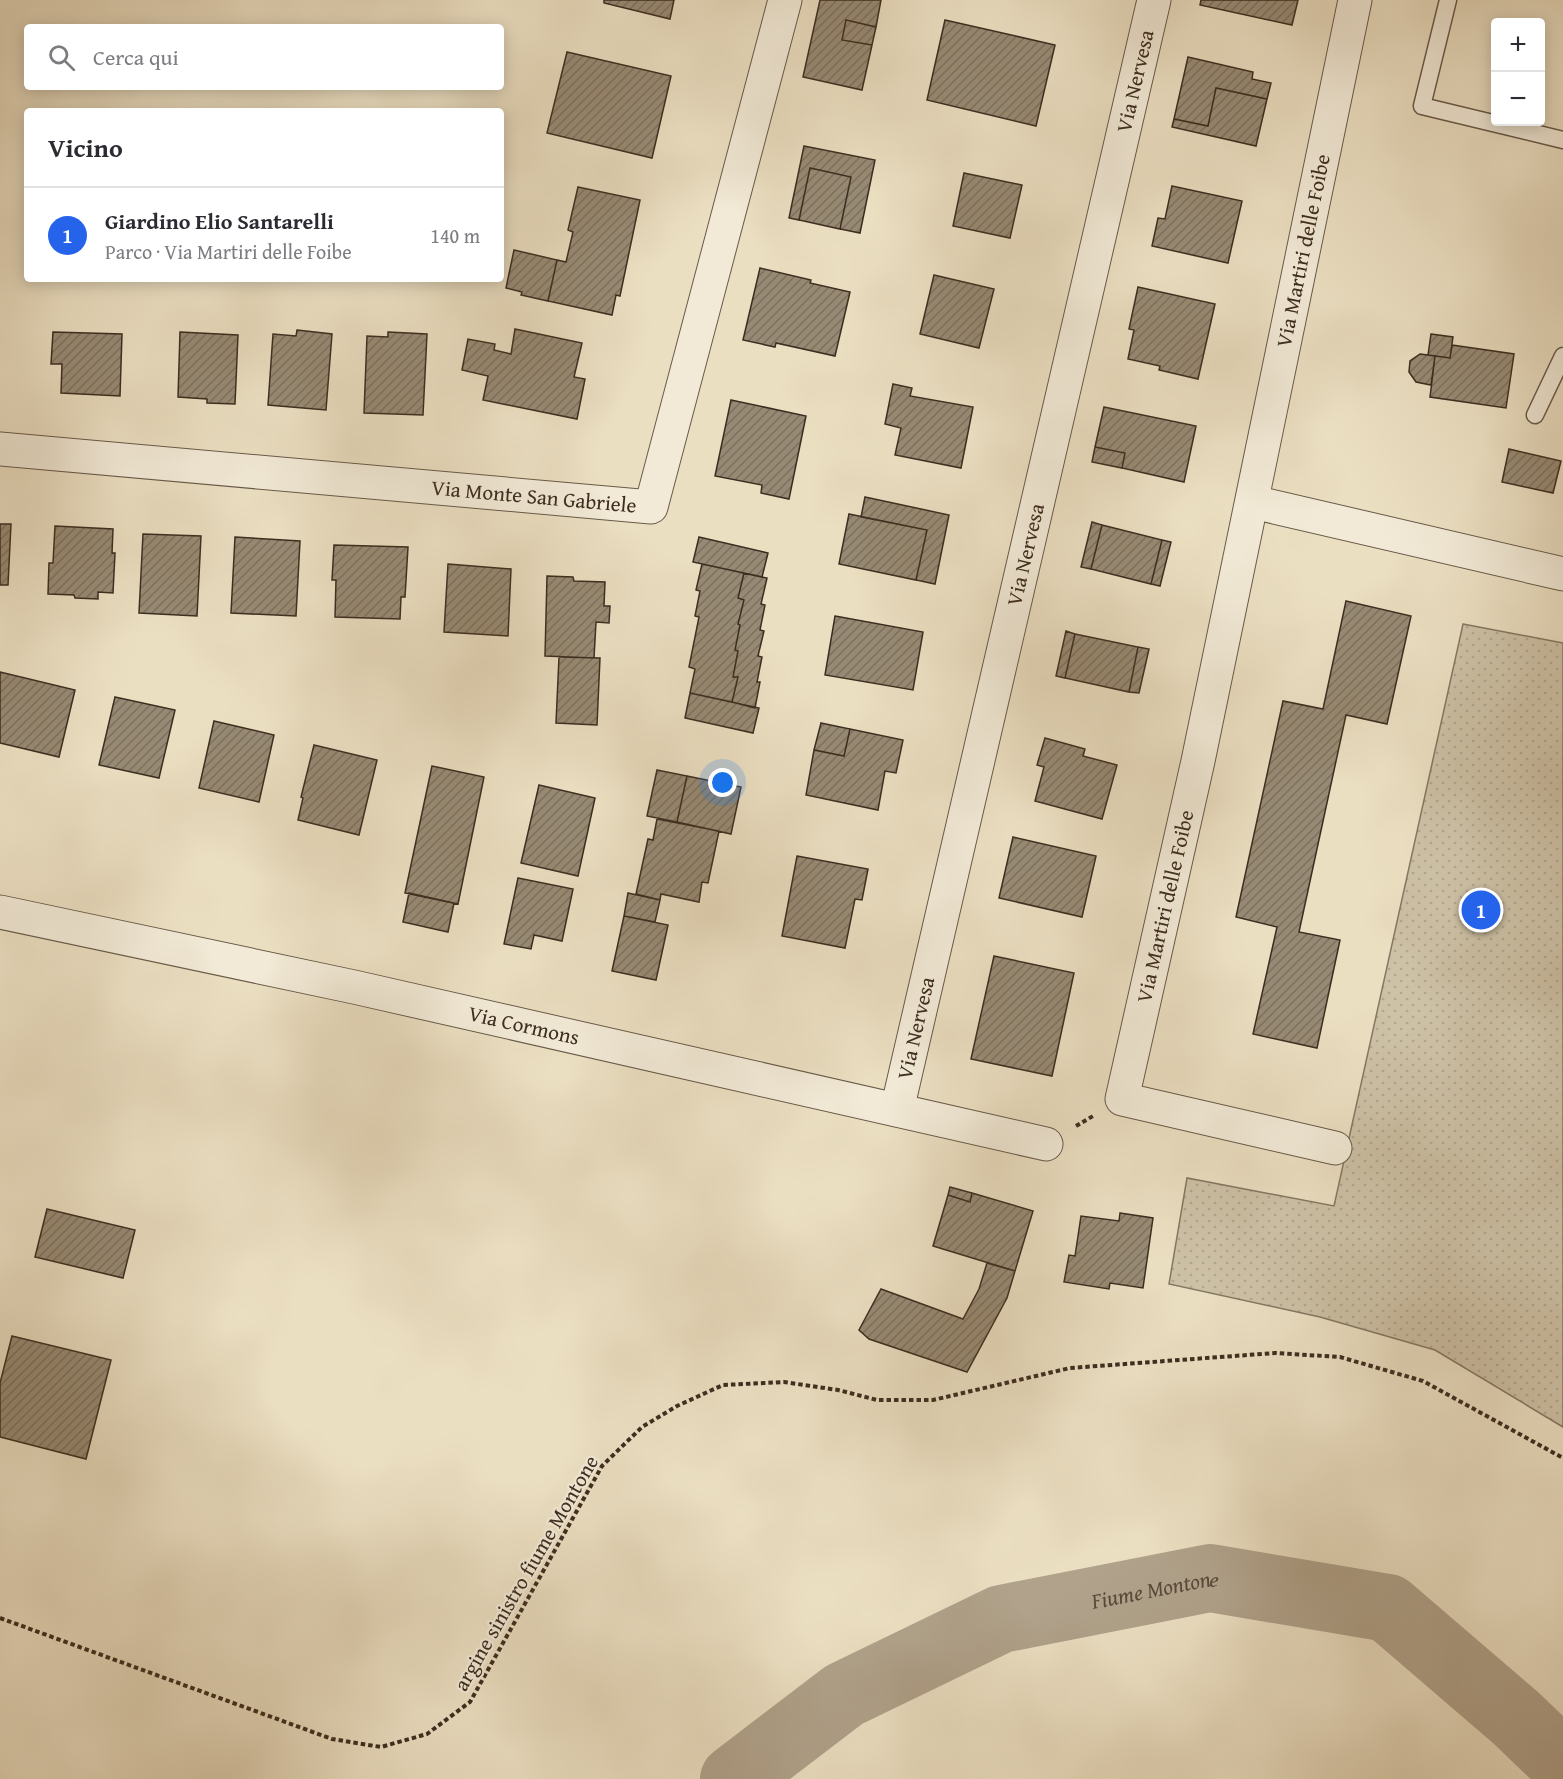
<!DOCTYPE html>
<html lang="it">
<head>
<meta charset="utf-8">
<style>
	body { margin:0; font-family:"Gentium Book Plus",serif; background:#f7f7f7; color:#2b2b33 }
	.controls { position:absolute; right:18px; top:18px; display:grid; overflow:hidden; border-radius:6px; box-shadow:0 3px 15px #0003 }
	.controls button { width:54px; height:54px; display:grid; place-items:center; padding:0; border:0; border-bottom:2px solid #e1e1e2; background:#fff; color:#2b2b33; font:30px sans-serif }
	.you { position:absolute; left:723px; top:783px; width:21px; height:21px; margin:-15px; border:4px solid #fff; border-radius:50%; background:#1a73e8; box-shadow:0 0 0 9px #1a73e833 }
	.badge { display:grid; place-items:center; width:39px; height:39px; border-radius:50%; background:#2563eb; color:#fff; font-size:20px; font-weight:700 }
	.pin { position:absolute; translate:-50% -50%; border:3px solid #fff; box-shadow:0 2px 6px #0006 }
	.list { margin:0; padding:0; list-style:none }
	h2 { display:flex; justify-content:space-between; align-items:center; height:78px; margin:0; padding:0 24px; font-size:26px }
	h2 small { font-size:20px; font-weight:400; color:#7c7c81 }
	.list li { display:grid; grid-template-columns:39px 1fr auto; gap:18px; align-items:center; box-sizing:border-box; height:96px; padding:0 24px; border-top:2px solid #e1e1e2 }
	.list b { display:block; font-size:22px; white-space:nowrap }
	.list p { margin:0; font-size:20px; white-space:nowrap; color:#7c7c81 }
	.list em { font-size:20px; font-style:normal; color:#7c7c81 }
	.icon { flex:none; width:33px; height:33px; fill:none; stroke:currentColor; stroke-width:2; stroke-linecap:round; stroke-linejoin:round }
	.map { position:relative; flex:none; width:1563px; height:1779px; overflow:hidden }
	.search { position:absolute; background:#fff; box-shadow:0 3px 15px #0003; left:24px; top:24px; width:480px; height:66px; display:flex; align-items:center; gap:15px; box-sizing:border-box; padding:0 21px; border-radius:6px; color:#7c7c81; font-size:22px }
	.panel { position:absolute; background:#fff; box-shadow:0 3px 15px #0003; left:24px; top:108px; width:480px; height:174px; border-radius:6px }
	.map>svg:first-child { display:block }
	.park { fill:url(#park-dots); stroke:#857763; stroke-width:1.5 }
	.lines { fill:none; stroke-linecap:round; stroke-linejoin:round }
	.river { stroke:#b0a28b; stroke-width:68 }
	.building { fill:url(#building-hatch); stroke:#3d2d20; stroke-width:1.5 }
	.service-casing { stroke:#685a48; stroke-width:19 }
	.minor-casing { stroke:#685a48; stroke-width:35 }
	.path { stroke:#3d2d20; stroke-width:4; stroke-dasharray:4.5 3; stroke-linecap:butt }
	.service { stroke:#f2ead7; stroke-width:16 }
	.minor { stroke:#f2ead7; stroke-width:33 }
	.labels { text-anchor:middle; stroke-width:4.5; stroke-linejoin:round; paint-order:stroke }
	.street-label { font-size:21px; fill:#3d2d20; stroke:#f2ead7 }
	.water-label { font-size:22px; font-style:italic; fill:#5a4a3b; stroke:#f2ead7 }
</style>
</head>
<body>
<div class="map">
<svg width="1563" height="1779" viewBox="0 0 1563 1779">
	<defs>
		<pattern id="park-dots" width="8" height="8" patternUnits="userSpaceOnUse" patternTransform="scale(1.5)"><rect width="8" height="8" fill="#cdc1a6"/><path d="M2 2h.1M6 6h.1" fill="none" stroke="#b1a68f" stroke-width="1.8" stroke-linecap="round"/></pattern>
		<pattern id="building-hatch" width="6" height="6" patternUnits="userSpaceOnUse" patternTransform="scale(1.5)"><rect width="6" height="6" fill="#978a74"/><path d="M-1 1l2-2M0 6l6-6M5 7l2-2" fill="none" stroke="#7c715f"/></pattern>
	</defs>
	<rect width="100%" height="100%" fill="#ebdfc2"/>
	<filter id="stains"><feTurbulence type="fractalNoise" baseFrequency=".00333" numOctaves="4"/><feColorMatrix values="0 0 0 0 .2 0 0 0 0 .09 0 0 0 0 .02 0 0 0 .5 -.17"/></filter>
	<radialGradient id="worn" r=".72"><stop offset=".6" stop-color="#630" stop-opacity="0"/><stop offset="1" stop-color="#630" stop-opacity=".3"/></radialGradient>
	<path class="park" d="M1463 624 1563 643V1427L1435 1350 1320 1317 1169 1284 1187 1178 1334 1206Z"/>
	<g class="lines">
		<path class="river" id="s1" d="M734 1779 844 1695 1001 1619 1210 1578 1388 1608 1516 1718 1563 1763"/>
	</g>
	<path class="building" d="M604 0H674L670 19 604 3Z
		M820 0H881L876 27 846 20 842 40 872 45 862 90 803 77Z
		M1201 0H1298L1292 25 1200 5Z
		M846 20 876 27 872 45 842 40Z
		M945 20 1055 45 1036 126 927 100Z
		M567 52 671 76 652 158 547 133Z
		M1188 57 1253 72 1252 79 1271 83 1267 99 1216 88 1208 126 1174 119Z
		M1216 88 1267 99 1256 146 1172 127 1174 119 1208 126Z
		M804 146 875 160 860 233 840 229 851 177 810 168 799 220 789 218Z
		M810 168 851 177 840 229 799 220Z
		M964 173 1022 185 1010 238 953 226Z
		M1172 186 1242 201 1228 263 1152 246 1158 218 1165 219Z
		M578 187 640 200 620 296 616 295 612 315 548 301 557 260 566 262 573 232 568 230Z
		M514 250 557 260 548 301 521 295 522 292 506 288Z
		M760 268 811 280 810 283 850 292 835 356 776 343 775 347 743 340Z
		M934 275 994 289 979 348 920 334Z
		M1138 287 1215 304 1198 379 1159 370 1160 366 1128 359 1134 330 1129 329Z
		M515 329 582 343 574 377 585 379 577 419 483 400 488 376 462 370 468 339 495 344 494 350 511 354Z
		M297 330 332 334 326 410 268 405 273 334 296 336Z
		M53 332 122 334 120 396 61 393 62 364H51Z
		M180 332 238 335 235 404 207 403V399L178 397Z
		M388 332 427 334 423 415 364 413 367 336 388 337Z
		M1431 334 1453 337 1450 358 1428 355Z
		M1452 345 1514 354 1506 408 1430 397 1435 356 1450 358Z
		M1420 354 1435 356 1431 385 1416 382 1409 372 1410 361Z
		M893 384 912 388 910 396 973 407 961 468 895 455 901 428 885 424Z
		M731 400 806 416 789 499 761 493 762 485 715 476Z
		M1104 407 1196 426 1184 482 1122 468 1125 453 1095 447Z
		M1095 447 1125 453 1122 468 1092 462Z
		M1509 449 1561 461 1553 493 1502 482Z
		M865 497 949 515 935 584 916 580 927 530 861 517Z
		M849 514 927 530 916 580 839 564Z
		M1092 522 1102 525 1091 569 1081 567Z
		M0 524H11L8 585H0Z
		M1102 525 1162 540 1151 584 1091 569Z
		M55 526 113 529 112 553H115L113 593 98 592V599L75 598 74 595 48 594 49 563H53Z
		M143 534 201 536 197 616 139 613Z
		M235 537 300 541 296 616 231 613Z
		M699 537 768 553 762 577 693 562Z
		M1162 540 1171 542 1160 586 1151 584Z
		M334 545 408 547 405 597H401L400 619 335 617 336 580H332Z
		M448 564 511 569 508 636 444 632Z
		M702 564 744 573 738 598 744 600 738 624 740 625 735 650 738 651 733 677H738L732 702 690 693 695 669 689 667 699 617 695 616 700 591 696 590Z
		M744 573 767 578 761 604 765 605 760 630 764 631 758 656 762 657 757 682H760L755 708 732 702 738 677H733L738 651 735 650 740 625 738 624 744 600 738 598Z
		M547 576 573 577 574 581 605 582 604 606H610L609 623 596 622 594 658 545 656Z
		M1346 601 1411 616 1387 724 1346 715 1299 932 1340 940 1317 1048 1253 1034 1277 927 1236 917 1283 701 1323 709Z
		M835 616 923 632 913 690 825 675Z
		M1066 631 1075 634 1065 678 1056 676Z
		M1075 634 1138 647 1129 692 1065 678Z
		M1138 647 1149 649 1139 693 1129 692Z
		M559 657 600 658 597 725 556 723Z
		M0 672 75 690 59 757 0 743Z
		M690 693 759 708 753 733 685 718Z
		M115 697 175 710 159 778 99 765Z
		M214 721 274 735 259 802 199 788Z
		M821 723 850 729 844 756 814 750Z
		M850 729 903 740 896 773 885 771 878 810 806 795 814 750 844 756Z
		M1045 738 1085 749 1083 756 1117 765 1102 819 1035 801 1044 767 1037 765Z
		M314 745 377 760 359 835 298 820 303 798 301 797Z
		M432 766 484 777 458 904 405 893Z
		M657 770 687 776 677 822 647 816Z
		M687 776 741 787 731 834 677 822Z
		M539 785 595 798 578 876 521 863Z
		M657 819 719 831 708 883 702 882 699 902 661 894 660 900 636 894 648 839 653 840Z
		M1013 837 1096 856 1082 917 999 898Z
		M797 856 868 869 862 900 855 899 845 948 782 936Z
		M518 878 573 889 562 941 534 935 531 949 504 944Z
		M409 893 454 903 448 932 403 922Z
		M628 893 660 900 655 922 624 916Z
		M624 916 668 925 656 980 612 971Z
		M994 956 1074 973 1052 1076 971 1059Z
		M950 1187 972 1193 970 1202 948 1195Z
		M972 1193 1033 1211 1015 1271 933 1246 948 1195 970 1202Z
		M47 1209 135 1230 123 1278 35 1257Z
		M1120 1213 1153 1218 1143 1288 1110 1283 1109 1289 1064 1282 1069 1255 1075 1256 1081 1216 1119 1221Z
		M987 1263 1015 1271 1007 1298 967 1372 869 1339 859 1330 881 1289 963 1319 979 1289Z
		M12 1336 111 1360 86 1459 0 1437V1383Z"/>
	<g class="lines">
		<defs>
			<path id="service" d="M1448 0 1422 106 1563 140
				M1535 415 1563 356"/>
			<g id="minor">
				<path id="s2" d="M0 449 651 507 785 0"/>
				<path d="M1253 502 1563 574"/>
				<path id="s3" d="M0 912 354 987 1046 1144"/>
				<path id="s4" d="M897 1110 1154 0"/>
				<path id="s5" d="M1335 1148 1122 1099 1198 761 1355 0"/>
			</g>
		</defs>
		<use href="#service" class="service-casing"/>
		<use href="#minor" class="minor-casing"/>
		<path class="path" d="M1076 1126 1093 1116
			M0 1618 332 1739 381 1747 427 1734 470 1702 602 1466 642 1427 677 1406 723 1385 784 1382 838 1390 877 1400H933L1070 1368 1275 1353 1340 1357 1423 1381 1563 1458"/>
		<use href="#service" class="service"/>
		<use href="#minor" class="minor"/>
	</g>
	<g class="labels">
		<g class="street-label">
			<text dy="7" stroke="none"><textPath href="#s4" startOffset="1056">Via Nervesa</textPath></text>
			<text dy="7" stroke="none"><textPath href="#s5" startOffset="1086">Via Martiri delle Foibe</textPath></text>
			<text dy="7" stroke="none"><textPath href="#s2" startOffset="536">Via Monte San Gabriele</textPath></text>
			<text dy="7" stroke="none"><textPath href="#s4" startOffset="570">Via Nervesa</textPath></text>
			<text dy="7" stroke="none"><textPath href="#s5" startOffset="416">Via Martiri delle Foibe</textPath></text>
			<text dy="7" stroke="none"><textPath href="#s3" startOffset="536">Via Cormons</textPath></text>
			<text dy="7" stroke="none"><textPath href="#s4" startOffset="84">Via Nervesa</textPath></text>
			<text transform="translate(526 1573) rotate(-60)" y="7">argine sinistro fiume Montone</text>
		</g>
		<g class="water-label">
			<text dy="8" stroke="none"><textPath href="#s1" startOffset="470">Fiume Montone</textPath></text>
		</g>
	</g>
	<rect width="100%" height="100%" filter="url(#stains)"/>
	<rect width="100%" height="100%" fill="url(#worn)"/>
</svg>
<div class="controls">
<button>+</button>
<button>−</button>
</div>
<div class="you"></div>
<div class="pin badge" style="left:1481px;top:910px">1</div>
<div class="search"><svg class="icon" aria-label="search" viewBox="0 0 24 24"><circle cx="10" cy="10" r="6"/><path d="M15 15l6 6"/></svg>Cerca qui</div>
<section class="panel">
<h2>Vicino<small></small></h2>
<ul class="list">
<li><span class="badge">1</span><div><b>Giardino Elio Santarelli</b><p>Parco · Via Martiri delle Foibe</p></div><em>140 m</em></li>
</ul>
</section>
</div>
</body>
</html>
